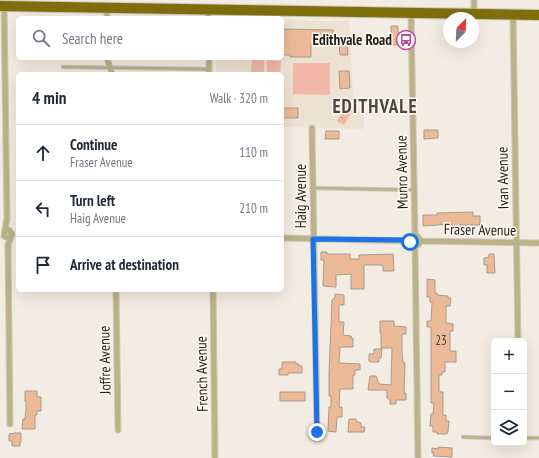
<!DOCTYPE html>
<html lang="en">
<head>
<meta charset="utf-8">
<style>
	body { margin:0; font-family:"PT Sans Narrow",sans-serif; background:#f2f2f3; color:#1f2937 }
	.controls { position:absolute; right:12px; bottom:12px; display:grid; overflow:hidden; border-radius:6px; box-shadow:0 4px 16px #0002 }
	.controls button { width:36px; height:36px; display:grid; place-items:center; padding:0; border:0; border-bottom:1px solid #e0e1e3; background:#fff; color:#1f2937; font:20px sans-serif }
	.compass { position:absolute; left:443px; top:12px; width:36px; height:36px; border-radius:50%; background:#fff; box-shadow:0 4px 16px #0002; rotate:24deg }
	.stop { position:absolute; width:12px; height:12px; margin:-9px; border:3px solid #1a73e8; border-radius:50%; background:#fff }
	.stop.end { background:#1a73e8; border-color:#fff; box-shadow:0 1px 4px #0008 }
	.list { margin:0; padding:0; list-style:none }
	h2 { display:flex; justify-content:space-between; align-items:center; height:52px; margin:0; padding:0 16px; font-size:17px }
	h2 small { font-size:13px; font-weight:400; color:#747a83 }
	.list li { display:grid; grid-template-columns:26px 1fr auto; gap:12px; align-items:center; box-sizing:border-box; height:56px; padding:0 16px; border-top:1px solid #e0e1e3 }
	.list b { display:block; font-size:15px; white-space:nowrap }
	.list p { margin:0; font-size:13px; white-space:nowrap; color:#747a83 }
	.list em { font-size:13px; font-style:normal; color:#747a83 }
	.icon { flex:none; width:22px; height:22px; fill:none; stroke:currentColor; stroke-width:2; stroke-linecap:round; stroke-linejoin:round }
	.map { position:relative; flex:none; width:539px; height:458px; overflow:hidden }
	.search { position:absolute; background:#fff; box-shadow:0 4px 16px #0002; left:16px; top:16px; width:268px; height:44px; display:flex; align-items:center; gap:10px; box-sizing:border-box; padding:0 14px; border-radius:6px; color:#747a83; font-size:15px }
	.panel { position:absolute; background:#fff; box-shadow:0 4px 16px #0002; left:16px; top:72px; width:268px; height:220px; border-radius:6px }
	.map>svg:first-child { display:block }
	.built { fill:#ede2d1 }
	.green { fill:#f3b8a7 }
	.park { fill:url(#park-dots) }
	.building { fill:#ecba96; stroke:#a59b94 }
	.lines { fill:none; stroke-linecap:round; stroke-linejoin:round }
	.lane-casing { stroke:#cdc7be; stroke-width:4.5 }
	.street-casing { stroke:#cdc7be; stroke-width:7 }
	.highway-casing { stroke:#cdc7be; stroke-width:12 }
	.lane { stroke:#bbb387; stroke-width:2.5 }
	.street { stroke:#bbb387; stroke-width:5 }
	.highway { stroke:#7f6f0c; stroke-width:10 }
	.route { stroke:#1a73e8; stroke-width:5 }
	.labels { text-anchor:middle; stroke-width:3; stroke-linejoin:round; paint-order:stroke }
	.number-label { font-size:13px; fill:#54463a }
	.poi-label { font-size:15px; font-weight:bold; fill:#211f1b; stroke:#fff9f1; text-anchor:end }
	.street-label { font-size:15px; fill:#211f1b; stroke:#fff9f1 }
	.district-label { font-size:19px; font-weight:bold; letter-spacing:1px; fill:#4d473f; stroke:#fff9f1 }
</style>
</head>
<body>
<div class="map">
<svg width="539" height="458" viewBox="0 0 539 458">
	<defs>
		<pattern id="park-dots" width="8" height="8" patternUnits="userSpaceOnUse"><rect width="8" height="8" fill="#f3b8a7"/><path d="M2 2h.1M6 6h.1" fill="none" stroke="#d09e8f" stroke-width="1.8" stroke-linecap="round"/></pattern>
	</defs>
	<rect width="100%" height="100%" fill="#f3ece2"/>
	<path class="built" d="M282 20 349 21 354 110 364 111V129L282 127V74H216V58H282Z"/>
	<path class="green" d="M252 60H264V74H251Z
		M267 60 281 61 280 74H267Z
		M293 63H330V95L293 94Z"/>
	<path class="park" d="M346 105 353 110 344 125 337 121Z"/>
	<path class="building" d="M391 26H398V33H402V44L392 45Z
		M282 29 333 30V39H347L348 55H340L339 45 311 44V57H290V55H282Z
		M339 71H349L350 88 340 89Z
		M282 108H298V118H282Z
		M424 130H438V138L424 139Z
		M326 131H339V139H325Z
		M473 212V216H480V225H460V227L452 228V224L423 226V215H437V213Z
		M321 252H327V254H350V259H359V255L393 254 394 271H383V265H364V289H351V274L336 275V287L323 286 324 260H321Z
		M489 254H494L495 273H487V265H484V258L489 257Z
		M427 279 435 280V293H437V295L448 296V298H451L450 306H446V323L453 324V331H450V351H456V362H445V372H442V375H439V392H443V415H446V421H449L448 432H447V434H437V432H433V426H430L431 414H433L434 403H431V327H427V321H431L432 302H430V297H427Z
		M335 294 344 295V305H339V322H344L343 335 351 336V338H353V347H340L339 363 360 364V370H355V375H353V389H340L339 407H342V417H337L336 432 328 431 329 407H331V396H329V374L332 300 335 298Z
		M380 321H394V326L406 327V334H402V352L403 363H405L404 393H406V400H396V404H390V400L387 398V390H368L370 376H376L379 384 391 385 392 348H381V333H380Z
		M374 349H382L381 358H379V362H370V361H369V354H374Z
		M282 362H296V364H299V366H302V373H288V375H279V369H282Z
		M25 391H37V397H41V411H37V415H35V429H22L23 419H25L26 410V401H25Z
		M280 392H305V401H280Z
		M349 419H356V421L361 423V427H365L364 432H348Z
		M15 433H21V442H20V446H12V441H9V434Z
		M438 447 452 448V457L433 456 434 453H432V448L438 449Z"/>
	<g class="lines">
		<defs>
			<path id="lane" d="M63 67 208 69
				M313 188 414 190
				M463 437 494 438
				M524 438H539"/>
			<path id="street" d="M4 5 7 219 5 230
				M107 8V18
				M411 13 415 236
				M474 14V0
				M513 14 518 341
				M208 18V9
				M107 58 112 74
				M209 58V74
				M312 128 317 432
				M410 241a5 5 0 1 1 10 0a5 5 0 1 1-10 0Z
				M282 238 410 241
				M420 241 539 243
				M415 246 418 458
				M116 290 118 430
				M213 290 215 458
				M10 424 8 245 12 234 9 230H5L4 236 6 237H10"/>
			<path id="highway" d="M0 6 539 15"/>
		</defs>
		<use href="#lane" class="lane-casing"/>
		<use href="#street" class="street-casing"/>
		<use href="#highway" class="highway-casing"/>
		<use href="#lane" class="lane"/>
		<use href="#street" class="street"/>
		<use href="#highway" class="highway"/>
	</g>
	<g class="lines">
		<path class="route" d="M317 432 313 239 406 240 410 241V242"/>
	</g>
	<defs>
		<symbol id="bus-ring" viewBox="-11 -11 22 22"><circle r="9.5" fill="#fff9f1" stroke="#b849a6" stroke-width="1.5"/><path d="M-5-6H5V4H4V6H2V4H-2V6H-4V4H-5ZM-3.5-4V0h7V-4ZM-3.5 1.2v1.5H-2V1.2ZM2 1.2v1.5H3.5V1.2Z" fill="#b849a6"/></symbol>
	</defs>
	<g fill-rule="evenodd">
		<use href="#bus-ring" x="395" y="29" width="22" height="22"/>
	</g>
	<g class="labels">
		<g class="number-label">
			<text x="441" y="345">23</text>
		</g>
		<g class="poi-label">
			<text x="392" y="45">Edithvale Road</text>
		</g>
		<g class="street-label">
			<text transform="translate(402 172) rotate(-91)" y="5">Munro Avenue</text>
			<text transform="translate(503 178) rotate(-91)" y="5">Ivan Avenue</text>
			<text transform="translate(301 196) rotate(-90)" y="5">Haig Avenue</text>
			<text transform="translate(480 230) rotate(1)" y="5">Fraser Avenue</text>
			<text transform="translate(105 360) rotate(-91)" y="5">Joffre Avenue</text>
			<text transform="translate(202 374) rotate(-91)" y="5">French Avenue</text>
		</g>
		<g class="district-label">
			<text x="375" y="113">EDITHVALE</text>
		</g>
	</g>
</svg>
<div class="controls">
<button>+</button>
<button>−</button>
<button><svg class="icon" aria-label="layers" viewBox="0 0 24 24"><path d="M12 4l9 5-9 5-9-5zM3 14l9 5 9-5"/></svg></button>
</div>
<svg class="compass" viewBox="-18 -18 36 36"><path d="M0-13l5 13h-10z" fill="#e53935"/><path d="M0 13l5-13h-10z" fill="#747a83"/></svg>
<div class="stop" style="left:410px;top:242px"></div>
<div class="stop end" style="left:317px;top:432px"></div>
<div class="search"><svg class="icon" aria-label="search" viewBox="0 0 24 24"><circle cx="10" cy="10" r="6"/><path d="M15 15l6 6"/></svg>Search here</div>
<section class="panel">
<h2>4 min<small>Walk · 320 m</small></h2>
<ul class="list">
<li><svg class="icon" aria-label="ahead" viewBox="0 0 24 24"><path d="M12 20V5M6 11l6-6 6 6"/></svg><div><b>Continue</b><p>Fraser Avenue</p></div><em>110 m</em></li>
<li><svg class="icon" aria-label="left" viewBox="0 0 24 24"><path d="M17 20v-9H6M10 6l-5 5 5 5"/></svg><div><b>Turn left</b><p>Haig Avenue</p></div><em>210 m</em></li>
<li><svg class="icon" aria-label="arrive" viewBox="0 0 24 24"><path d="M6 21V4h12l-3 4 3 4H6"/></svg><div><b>Arrive at destination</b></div></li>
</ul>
</section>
</div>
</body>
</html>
